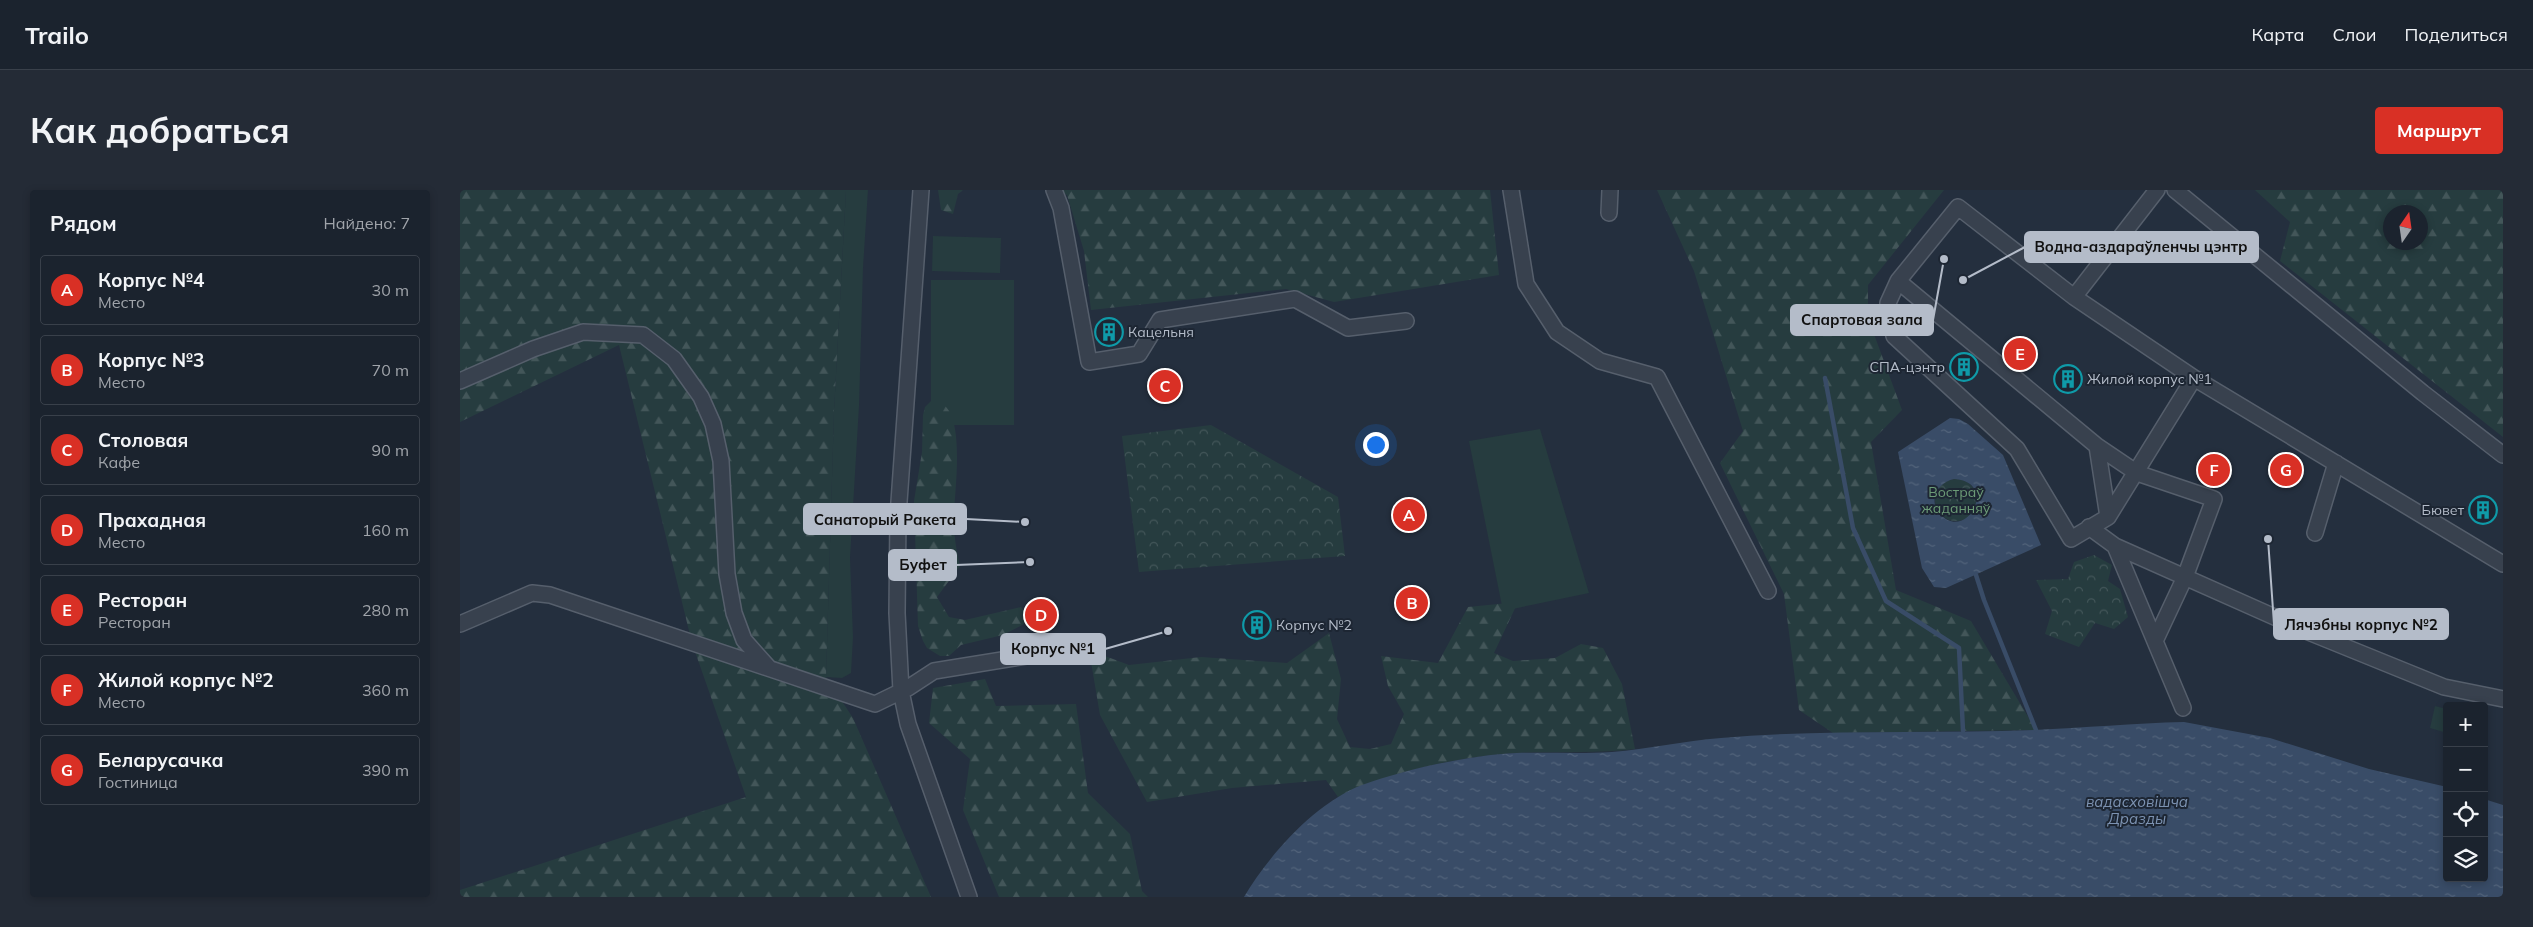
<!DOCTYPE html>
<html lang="ru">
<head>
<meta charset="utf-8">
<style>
	body { margin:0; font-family:Mulish,sans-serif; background:#242b36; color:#f1f3f6 }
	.controls { position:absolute; right:15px; bottom:15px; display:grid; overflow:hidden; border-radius:5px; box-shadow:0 2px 8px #0003 }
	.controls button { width:45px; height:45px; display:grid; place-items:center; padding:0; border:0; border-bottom:1px solid #39404a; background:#1b232e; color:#f1f3f6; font:25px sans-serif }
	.compass { position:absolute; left:1923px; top:15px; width:45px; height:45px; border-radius:50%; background:#1b232e; box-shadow:0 2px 8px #0003; rotate:13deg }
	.you { position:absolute; left:915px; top:254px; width:18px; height:18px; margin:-12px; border:4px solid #fff; border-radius:50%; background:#1a73e8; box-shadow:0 0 0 8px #1a73e833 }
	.badge { display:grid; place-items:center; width:32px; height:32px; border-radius:50%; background:#d93025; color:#fff; font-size:16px; font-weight:700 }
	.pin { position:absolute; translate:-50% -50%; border:2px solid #fff; box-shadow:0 1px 5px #0006 }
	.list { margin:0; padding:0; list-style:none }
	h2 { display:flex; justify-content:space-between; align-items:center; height:65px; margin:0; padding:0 20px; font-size:21px }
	h2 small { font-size:16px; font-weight:400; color:#a0a4aa }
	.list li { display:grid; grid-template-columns:32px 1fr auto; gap:15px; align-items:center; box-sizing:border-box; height:70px; margin:0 10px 10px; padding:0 10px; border:1px solid #39404a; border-radius:5px }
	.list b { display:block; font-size:19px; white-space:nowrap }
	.list p { margin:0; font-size:16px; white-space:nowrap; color:#a0a4aa }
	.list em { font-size:16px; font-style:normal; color:#a0a4aa }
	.icon { flex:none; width:28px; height:28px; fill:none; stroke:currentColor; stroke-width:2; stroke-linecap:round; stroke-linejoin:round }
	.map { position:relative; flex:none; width:2043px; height:707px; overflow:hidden; border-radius:5px }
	header { display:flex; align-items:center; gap:30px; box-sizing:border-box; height:70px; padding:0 25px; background:#1b232e; border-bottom:1px solid #39404a }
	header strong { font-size:24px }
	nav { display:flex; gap:28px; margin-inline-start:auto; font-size:18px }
	.intro { display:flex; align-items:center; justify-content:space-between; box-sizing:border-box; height:120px; padding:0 30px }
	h1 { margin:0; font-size:35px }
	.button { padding:12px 22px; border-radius:5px; background:#d93025; color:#fff; font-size:18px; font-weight:700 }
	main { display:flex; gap:30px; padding:0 30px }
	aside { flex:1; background:#1b232e; border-radius:5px; box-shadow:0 2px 8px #0003 }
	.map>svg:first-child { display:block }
	.grass { fill:#263c3f }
	.forest { fill:url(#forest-firs); fill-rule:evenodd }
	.park { fill:url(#park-crowns) }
	.water { fill:url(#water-ripples); fill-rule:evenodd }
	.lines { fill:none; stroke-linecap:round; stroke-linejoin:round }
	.stream { stroke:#394c67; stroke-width:4.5 }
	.minor-casing { stroke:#565f6c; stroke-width:18 }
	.minor { stroke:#38414e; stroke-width:15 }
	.labels { text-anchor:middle; stroke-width:4; stroke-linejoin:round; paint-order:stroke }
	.poi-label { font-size:14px; fill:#b4bcc9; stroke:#1d2633; text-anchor:start }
	.park-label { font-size:14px; fill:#6b9a76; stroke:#1d2633 }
	.water-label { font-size:15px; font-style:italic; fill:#7c92b1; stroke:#1d2633 }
	.leader { fill:none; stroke:#b4bcc9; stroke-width:2 }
	.callout-dot { fill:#b4bcc9; stroke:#1d2633; stroke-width:2 }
	.callout { fill:#b4bcc9; stroke:#b4bcc9; stroke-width:2 }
	.callout-label { font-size:15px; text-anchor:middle; font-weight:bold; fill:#111 }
</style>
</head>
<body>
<header>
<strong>Trailo</strong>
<nav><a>Карта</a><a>Слои</a><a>Поделиться</a></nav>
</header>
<div class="intro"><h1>Как добраться</h1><a class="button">Маршрут</a></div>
<main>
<aside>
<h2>Рядом<small>Найдено: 7</small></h2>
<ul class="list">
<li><span class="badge">A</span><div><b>Корпус №4</b><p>Место</p></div><em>30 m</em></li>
<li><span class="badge">B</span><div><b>Корпус №3</b><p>Место</p></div><em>70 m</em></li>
<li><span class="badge">C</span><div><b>Столовая</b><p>Кафе</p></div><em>90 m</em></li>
<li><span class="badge">D</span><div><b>Прахадная</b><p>Место</p></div><em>160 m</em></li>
<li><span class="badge">E</span><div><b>Ресторан</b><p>Ресторан</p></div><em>280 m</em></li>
<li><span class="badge">F</span><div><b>Жилой корпус №2</b><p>Место</p></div><em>360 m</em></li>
<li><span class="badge">G</span><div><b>Беларусачка</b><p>Гостиница</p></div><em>390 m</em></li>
</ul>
</aside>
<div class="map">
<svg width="2043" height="707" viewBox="0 0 2043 707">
	<defs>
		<pattern id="forest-firs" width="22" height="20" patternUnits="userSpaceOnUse" patternTransform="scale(1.25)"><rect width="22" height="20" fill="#263c3f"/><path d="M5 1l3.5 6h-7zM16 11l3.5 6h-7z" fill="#435659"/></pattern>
		<pattern id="park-crowns" width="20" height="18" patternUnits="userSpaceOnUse" patternTransform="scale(1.25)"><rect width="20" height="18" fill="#263c3f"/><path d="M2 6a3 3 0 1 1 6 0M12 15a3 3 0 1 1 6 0" fill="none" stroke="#435659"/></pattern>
		<pattern id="water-ripples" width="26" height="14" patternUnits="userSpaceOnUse" patternTransform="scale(1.25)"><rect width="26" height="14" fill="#394c67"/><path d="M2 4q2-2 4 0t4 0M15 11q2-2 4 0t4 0" fill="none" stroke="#53647b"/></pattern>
	</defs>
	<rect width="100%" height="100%" fill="#242f3e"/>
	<path class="grass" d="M386 0H408L403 78 399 216 390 368 393 447 391 483 382 488 366 487 374 221Z
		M473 46 541 48 540 83 472 81Z
		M471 90H554V235H471Z
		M1080 239 1129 403 1043 421 1009 251Z
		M1975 516 1987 519V543L1970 538Z"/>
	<path class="forest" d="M0 0H386L374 221 366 487 393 528 471 707H0V700L286 607 232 453 159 155 0 232Z
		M478 0H503L498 4 493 24 481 20Z
		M595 0H1030L1039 85 874 112 826 99 631 120 624 61 607 5Z
		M1197 0H1484L1408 95V128L1442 220 1411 252 1436 400 1511 431 1576 540 1373 543 1339 520 1324 404 1260 273 1283 241 1234 81Z
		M1795 0H2043V247L1820 71 1830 32ZM1930 22H1960V52H1930Z
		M471 211C476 212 481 213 485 216 504 233 495 299 494 323 493 341 496 359 500 376L477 407 489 427 505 430 561 417 567 424 566 433 543 445 501 455 489 466H480L467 458 463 451 458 436 454 311 462 262 463 225 465 217Z
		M1058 412 1034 463 1053 471 1095 468 1121 454 1143 458 1162 494 1175 559C1134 564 1094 561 1054 563 997 567 929 582 878 607L866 590 772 598 687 612 640 525 629 460 669 475 741 467 827 473 869 443 881 489 877 529 890 557 910 559 931 554 944 524 928 496 921 466 978 473 1008 417Z
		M525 489 536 516 616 514 628 603 670 644 682 701 688 707H539L503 620 510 569 469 533 473 498Z"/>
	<path class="park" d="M751 235 878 307 885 366 679 382 662 246Z
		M1475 310a21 21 0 1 1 42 0a21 21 0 1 1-42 0Z
		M1634 365 1652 375 1648 391 1660 399 1668 427 1654 439 1635 433 1619 457 1585 444 1592 421 1576 390 1608 389 1614 372Z"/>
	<path class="water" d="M1490 228 1499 229 1508 234 1543 265 1581 355 1486 398 1474 397 1462 378 1438 262ZM1494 289C1540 292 1506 353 1480 324 1467 309 1479 292 1494 289Z
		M1724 532 1810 548 1909 579 1987 597V688H2024V609L2043 615V707H784C809 665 855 613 902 595 946 579 1010 565 1057 563 1089 562 1120 564 1152 562 1188 559 1224 551 1261 548 1365 539 1470 544 1574 540 1624 538 1674 533 1724 532Z"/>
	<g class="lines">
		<path class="stream" d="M1365 188 1393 338 1426 411 1499 458 1503 541
			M1516 385 1524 410 1576 540"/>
		<defs>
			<path id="minor" d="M461 0 438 326 437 423 441 501 448 534 509 707
				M594 0 601 18 629 172 679 164 700 130 835 109 888 138 946 131
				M1051 0 1066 94 1097 142 1140 171 1197 187 1308 401
				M1715 0 1963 203 2043 265
				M1149 23 1150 0
				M1438 91 1498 17 1614 107 1734 188 2043 374
				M1438 91 1637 256 1648 327 1611 349 1557 259 1434 146 1428 113Z
				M1614 107 1697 0
				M0 191 73 159 123 142 183 145 214 169 241 207 253 234 261 271 267 384 274 423 284 450 309 478
				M1637 256 1677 283 1754 309 1725 387 1695 451
				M1648 327 1734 188
				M1629 337 1655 356 1846 441 1984 497 2043 509
				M1855 343 1876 273
				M1655 356 1723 518
				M0 434 72 403 90 405 415 514 448 498 474 481 604 460 622 454"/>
		</defs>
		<use href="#minor" class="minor-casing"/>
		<use href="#minor" class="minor"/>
	</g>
	<defs>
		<symbol id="building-ring" viewBox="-11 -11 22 22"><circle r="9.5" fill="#1d2633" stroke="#0f9aa8" stroke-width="1.5"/><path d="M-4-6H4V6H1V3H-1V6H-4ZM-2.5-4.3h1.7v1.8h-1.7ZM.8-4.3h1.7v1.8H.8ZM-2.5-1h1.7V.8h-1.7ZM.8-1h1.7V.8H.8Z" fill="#0f9aa8"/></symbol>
	</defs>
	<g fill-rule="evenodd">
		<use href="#building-ring" x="633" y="126" width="32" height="32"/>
		<use href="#building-ring" x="1488" y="161" width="32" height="32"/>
		<use href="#building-ring" x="1592" y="173" width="32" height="32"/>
		<use href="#building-ring" x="2007" y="304" width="32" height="32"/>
		<use href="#building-ring" x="781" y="419" width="32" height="32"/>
	</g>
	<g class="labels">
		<g class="poi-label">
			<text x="668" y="147">Кацельня</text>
			<text x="1485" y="182" text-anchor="end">СПА-цэнтр</text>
			<text x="1627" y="194">Жилой корпус №1</text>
			<text x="2004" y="325" text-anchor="end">Бювет</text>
			<text x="816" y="440">Корпус №2</text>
		</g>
		<g class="park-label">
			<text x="1496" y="307">Востраў<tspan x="1496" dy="16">жаданняў</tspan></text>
		</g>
		<g class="water-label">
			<text x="1677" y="617">вадасховішча<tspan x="1677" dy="17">Дразды</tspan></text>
		</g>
	</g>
	<path class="leader" d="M1503 90L1565 57M1484 69L1473 130M565 332L506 329M570 372L496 375M1808 349L1814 434M708 441L645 459"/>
	<g class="callout-dot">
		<circle cx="1503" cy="90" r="5"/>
		<circle cx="1484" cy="69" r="5"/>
		<circle cx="565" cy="332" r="5"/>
		<circle cx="570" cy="372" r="5"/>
		<circle cx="1808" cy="349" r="5"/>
		<circle cx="708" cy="441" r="5"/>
	</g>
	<g class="callout">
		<rect x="1565" y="42" width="233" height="30" rx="5"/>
		<rect x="1331" y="115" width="142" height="30" rx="5"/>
		<rect x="344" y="314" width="162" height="30" rx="5"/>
		<rect x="429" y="360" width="67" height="30" rx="5"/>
		<rect x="1814" y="419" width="174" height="30" rx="5"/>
		<rect x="541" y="444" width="104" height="30" rx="5"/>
	</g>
	<g class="callout-label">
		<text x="1681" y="62">Водна-аздараўленчы цэнтр</text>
		<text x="1402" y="135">Спартовая зала</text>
		<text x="425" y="335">Санаторый Ракета</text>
		<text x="463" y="380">Буфет</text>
		<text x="1901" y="440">Лячэбны корпус №2</text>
		<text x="593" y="464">Корпус №1</text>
	</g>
</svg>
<div class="controls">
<button>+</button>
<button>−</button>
<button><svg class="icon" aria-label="locate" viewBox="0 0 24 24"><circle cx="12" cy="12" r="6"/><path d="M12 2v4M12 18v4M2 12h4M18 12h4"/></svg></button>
<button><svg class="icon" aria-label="layers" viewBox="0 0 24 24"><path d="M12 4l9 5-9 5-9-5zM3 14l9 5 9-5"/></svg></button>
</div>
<svg class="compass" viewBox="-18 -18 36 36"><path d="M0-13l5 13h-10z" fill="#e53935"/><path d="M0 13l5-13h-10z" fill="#a0a4aa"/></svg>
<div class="you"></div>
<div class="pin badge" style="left:949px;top:325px">A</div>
<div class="pin badge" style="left:952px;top:413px">B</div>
<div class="pin badge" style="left:705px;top:196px">C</div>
<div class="pin badge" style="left:581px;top:425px">D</div>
<div class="pin badge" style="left:1560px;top:164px">E</div>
<div class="pin badge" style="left:1754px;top:280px">F</div>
<div class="pin badge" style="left:1826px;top:280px">G</div>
</div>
</main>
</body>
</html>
